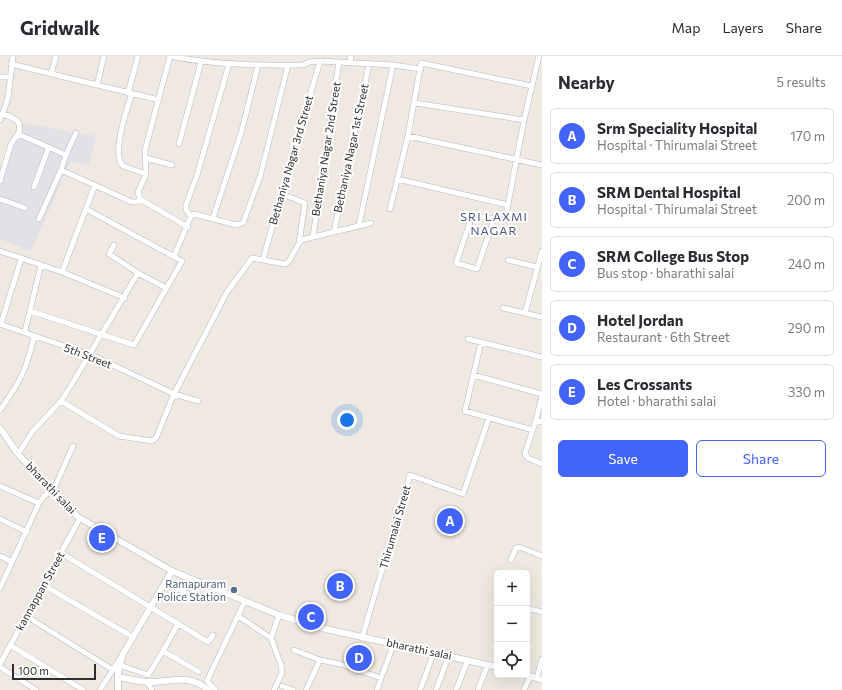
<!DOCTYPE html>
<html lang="en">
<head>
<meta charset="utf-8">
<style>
	body { margin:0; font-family:Commissioner,sans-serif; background:#f2f2f3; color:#2b2b33 }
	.controls { position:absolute; right:12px; bottom:12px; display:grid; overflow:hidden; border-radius:6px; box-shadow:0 4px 16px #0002 }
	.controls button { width:36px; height:36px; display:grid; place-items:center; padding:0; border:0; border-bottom:1px solid #e1e1e2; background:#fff; color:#2b2b33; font:20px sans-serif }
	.scale { position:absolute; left:12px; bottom:10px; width:84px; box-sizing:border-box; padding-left:4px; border:2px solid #2e2e2e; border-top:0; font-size:11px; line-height:14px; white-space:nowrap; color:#2e2e2e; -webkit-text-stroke:3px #fff; paint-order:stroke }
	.you { position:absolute; left:347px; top:364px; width:14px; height:14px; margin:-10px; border:3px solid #fff; border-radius:50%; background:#1a73e8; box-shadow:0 0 0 6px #1a73e833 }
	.badge { display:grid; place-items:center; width:26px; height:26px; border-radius:50%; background:#4264fb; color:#fff; font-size:13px; font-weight:700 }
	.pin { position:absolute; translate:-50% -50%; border:2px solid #fff; box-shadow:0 1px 4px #0006 }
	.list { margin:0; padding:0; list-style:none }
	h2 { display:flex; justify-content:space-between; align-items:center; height:52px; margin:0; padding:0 16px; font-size:17px }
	h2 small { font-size:13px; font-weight:400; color:#7c7c81 }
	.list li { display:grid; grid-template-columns:26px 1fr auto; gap:12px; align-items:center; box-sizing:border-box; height:56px; margin:0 8px 8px; padding:0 8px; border:1px solid #e1e1e2; border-radius:6px }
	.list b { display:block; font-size:15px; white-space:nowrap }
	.list p { margin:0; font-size:13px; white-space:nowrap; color:#7c7c81 }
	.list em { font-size:13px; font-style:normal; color:#7c7c81 }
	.actions { display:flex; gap:8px; padding:12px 16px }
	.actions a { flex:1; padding:9px 0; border:1px solid #4264fb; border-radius:6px; text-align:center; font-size:14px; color:#4264fb }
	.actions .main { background:#4264fb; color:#fff }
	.icon { flex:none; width:22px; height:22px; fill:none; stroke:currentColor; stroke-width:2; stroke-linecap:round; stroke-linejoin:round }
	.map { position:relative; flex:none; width:542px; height:634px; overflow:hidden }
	header { display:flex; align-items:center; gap:24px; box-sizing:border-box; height:56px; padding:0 20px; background:#fff; border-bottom:1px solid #e1e1e2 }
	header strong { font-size:19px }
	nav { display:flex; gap:22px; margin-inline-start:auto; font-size:14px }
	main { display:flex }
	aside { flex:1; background:#fff }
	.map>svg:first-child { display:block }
	.industrial { fill:#e3e1e8 }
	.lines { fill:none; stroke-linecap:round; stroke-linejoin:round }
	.minor-casing { stroke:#b4b7c1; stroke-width:6 }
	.tertiary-casing { stroke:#b4b7c1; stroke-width:7 }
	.minor { stroke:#fff; stroke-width:5 }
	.tertiary { stroke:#fff; stroke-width:6 }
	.service-dot { fill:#5c6f8a; stroke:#fff; stroke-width:1.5 }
	.labels { text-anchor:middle; stroke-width:4; stroke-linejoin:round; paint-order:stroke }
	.street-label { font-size:11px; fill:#2e2e2e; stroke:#fff }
	.service-label { font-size:11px; fill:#4e5e75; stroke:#fff; text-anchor:end }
	.neighbourhood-label { font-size:12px; letter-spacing:1px; fill:#4d5680; stroke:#fff }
</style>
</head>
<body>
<header>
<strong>Gridwalk</strong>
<nav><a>Map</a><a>Layers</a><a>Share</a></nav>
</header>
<main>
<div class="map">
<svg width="542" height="634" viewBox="0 0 542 634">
	<rect width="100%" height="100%" fill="#efe9e1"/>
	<path class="industrial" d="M20 67 96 80 89 110 71 105 31 195 0 183V127Z"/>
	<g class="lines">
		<defs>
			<path id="minor" d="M170 0C214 9 258 10 303 9L309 6 320 5 393 9 421 13
				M170 0 145 94 146 118 138 136 140 143 188 171
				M350 6 351 0
				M11 8 159 44
				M51 18 56 0
				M0 21H10
				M97 29 104 0
				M128 37 138 0
				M132 37C127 52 111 99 123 110L146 118
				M415 47 524 64
				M3 58C13 62 24 65 18 78L66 99 61 114 132 146H137L140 143
				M0 64 8 42 13 0
				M408 80 542 109
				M179 88 201 6
				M66 99 76 77
				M146 102 172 109
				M397 123 508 149
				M0 125 11 88 18 78
				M34 131 49 91
				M282 138 305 147 299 187
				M0 143 25 152
				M390 153 408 80 421 7 532 30
				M191 160 186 154V149L197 119 229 8
				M213 162 242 74 258 9
				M39 163 61 114
				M494 163 477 213 456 207 471 163 475 160 505 164 524 64 539 0
				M359 169 393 9
				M334 176 369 8
				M313 181 339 6
				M114 189 109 198 138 217 166 232
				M0 195 62 216 125 242
				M174 200 191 160 194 158 237 169 243 167 260 121 288 9
				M263 203 320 5
				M508 204 537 211
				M62 216 95 129
				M503 252 542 261
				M30 255 134 289 182 205 86 153
				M525 257 542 195
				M0 268 96 301 174 338 227 236 252 202 285 208 289 205 301 184 371 167
				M1 268 21 203
				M25 275 41 209
				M468 283 542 301
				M481 286 465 355 533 374
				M473 319 542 338
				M542 340 536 364 542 366
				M61 345 119 380 152 385 156 382 174 338 198 345
				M0 354C20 326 26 315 34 281
				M536 364 525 398 528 402 542 408
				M18 398 32 376 61 345 70 331 138 217
				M0 430 39 447
				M0 463 27 476
				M61 497 208 586 213 579
				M0 500 12 506
				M511 504 516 492 519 491 542 500
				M165 527 201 544
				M43 529 133 581
				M0 532 39 447 45 439 53 435 73 390
				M527 552 542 556
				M26 560 113 614
				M238 560 271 582 281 609 282 617 274 634
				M271 582 279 559
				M362 582 410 419 463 438 489 362
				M10 589 83 634
				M294 594 320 604
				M163 595 178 568
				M0 608 80 462
				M120 609 148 619 163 595 199 616
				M0 611 36 634
				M537 622 542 603
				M147 626 152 634
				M282 630 293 634
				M100 634 121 601
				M215 634 207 625 245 545
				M306 634 320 604 340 608 381 622 394 587
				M377 634 381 622
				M420 634 434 596
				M436 634 449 599
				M456 634 468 604
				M478 634 488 608
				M524 634 530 620"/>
			<path id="tertiary" d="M0 372 18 398 78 461 172 515 279 559 326 573 497 611
				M527 619 542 624
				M119 621C128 623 138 625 147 626 171 627 187 616 208 634
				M118 634V616L123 598 172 515"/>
		</defs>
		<use href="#minor" class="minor-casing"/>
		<use href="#tertiary" class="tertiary-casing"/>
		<use href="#minor" class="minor"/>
		<use href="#tertiary" class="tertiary"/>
	</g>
	<circle class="service-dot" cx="234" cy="534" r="4"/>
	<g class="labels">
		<g class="street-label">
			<text transform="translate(351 92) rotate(-78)" y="4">Bethaniya Nagar 1st Street</text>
			<text transform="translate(326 93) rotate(-81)" y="4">Bethaniya Nagar 2nd Street</text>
			<text transform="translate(291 104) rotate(-74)" y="4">Bethaniya Nagar 3rd Street</text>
			<text transform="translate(88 300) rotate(21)" y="4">5th Street</text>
			<text transform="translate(51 432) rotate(46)" y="4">bharathi salai</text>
			<text transform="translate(395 471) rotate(-74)" y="4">Thirumalai Street</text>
			<text transform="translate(40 535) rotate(-61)" y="4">kannappan Street</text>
			<text transform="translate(419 593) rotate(12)" y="4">bharathi salai</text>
		</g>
		<g class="service-label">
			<text x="226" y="532">Ramapuram<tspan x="226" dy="13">Police Station</tspan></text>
		</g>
		<g class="neighbourhood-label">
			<text x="494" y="165">SRI LAXMI<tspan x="494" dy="14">NAGAR</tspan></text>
		</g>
	</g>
</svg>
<div class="controls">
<button>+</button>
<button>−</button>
<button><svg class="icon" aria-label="locate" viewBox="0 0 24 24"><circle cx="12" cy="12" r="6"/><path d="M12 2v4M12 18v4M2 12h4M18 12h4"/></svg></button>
</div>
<div class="scale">100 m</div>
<div class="you"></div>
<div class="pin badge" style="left:450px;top:465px">A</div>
<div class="pin badge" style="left:340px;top:530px">B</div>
<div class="pin badge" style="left:311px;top:561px">C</div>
<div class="pin badge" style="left:359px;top:602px">D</div>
<div class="pin badge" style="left:102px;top:482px">E</div>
</div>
<aside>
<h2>Nearby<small>5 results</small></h2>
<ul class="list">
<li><span class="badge">A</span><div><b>Srm Speciality Hospital</b><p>Hospital · Thirumalai Street</p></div><em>170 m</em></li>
<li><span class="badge">B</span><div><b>SRM Dental Hospital</b><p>Hospital · Thirumalai Street</p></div><em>200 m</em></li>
<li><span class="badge">C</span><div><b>SRM College Bus Stop</b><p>Bus stop · bharathi salai</p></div><em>240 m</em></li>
<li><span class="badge">D</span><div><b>Hotel Jordan</b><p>Restaurant · 6th Street</p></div><em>290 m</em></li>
<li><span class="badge">E</span><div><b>Les Crossants</b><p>Hotel · bharathi salai</p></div><em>330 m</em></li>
</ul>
<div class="actions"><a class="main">Save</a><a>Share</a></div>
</aside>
</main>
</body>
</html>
